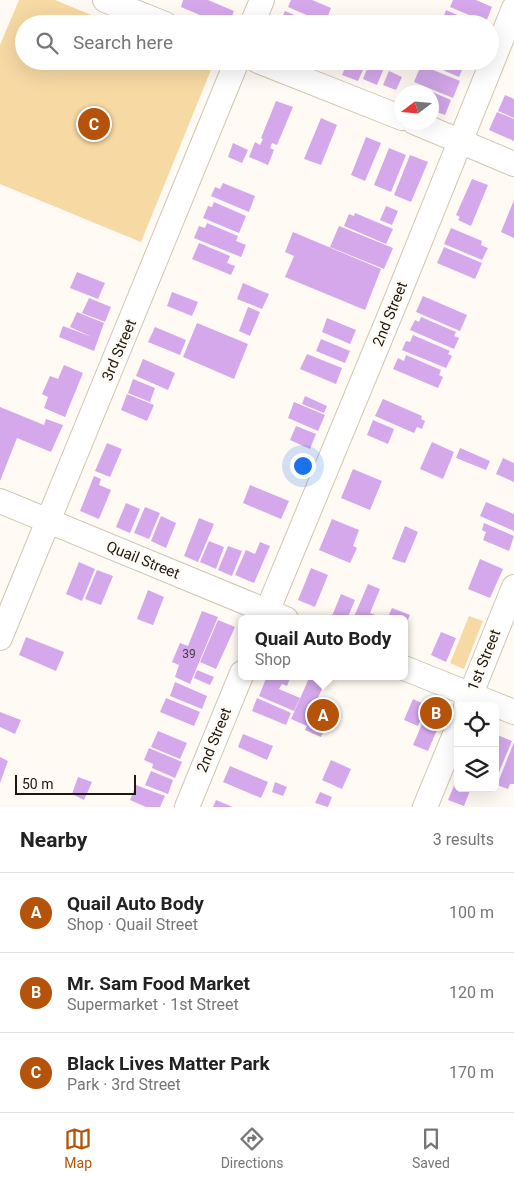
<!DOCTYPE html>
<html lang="en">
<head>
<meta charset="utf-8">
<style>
	body { margin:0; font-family:Roboto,sans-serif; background:#f6f6f6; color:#222 }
	.controls { position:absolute; right:15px; bottom:15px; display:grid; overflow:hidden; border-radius:8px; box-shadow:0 5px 20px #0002 }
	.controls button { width:45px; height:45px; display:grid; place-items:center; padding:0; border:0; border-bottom:1px solid #e0e0e0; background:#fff; color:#222; font:25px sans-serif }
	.compass { position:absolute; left:394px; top:85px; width:45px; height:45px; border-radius:50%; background:#fff; box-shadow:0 5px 20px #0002; rotate:254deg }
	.scale { position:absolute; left:15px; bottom:12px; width:121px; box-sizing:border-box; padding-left:5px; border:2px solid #1c1812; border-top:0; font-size:14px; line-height:18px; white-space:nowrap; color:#1c1812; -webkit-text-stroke:4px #fffaf3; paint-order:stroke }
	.you { position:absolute; left:302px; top:465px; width:18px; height:18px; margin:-12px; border:4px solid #fff; border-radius:50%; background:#1a73e8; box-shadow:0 0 0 8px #1a73e833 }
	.badge { display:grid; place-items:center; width:32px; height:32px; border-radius:50%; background:#b45309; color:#fff; font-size:16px; font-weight:700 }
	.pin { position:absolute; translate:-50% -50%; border:2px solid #fff; box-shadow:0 1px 5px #0006 }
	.popup { position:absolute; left:238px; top:615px; width:170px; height:65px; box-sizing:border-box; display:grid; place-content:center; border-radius:8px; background:#fff; filter:drop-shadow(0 1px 4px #0005); font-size:16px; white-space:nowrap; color:#767676 }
	.popup b { font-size:19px; color:#222 }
	.popup::after { content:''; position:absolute; left:50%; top:100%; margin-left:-10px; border:10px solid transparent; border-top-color:#fff }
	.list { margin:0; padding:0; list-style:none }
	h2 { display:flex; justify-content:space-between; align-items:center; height:65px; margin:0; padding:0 20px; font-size:21px }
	h2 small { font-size:16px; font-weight:400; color:#767676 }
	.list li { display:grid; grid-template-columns:32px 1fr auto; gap:15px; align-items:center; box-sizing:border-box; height:80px; padding:0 20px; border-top:1px solid #e0e0e0 }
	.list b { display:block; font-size:19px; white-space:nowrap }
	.list p { margin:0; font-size:16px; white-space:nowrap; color:#767676 }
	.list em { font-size:16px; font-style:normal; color:#767676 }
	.icon { flex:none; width:28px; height:28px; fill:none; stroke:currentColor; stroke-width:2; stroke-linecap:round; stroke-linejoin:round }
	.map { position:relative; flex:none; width:514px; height:807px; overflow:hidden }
	.search { position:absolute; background:#fff; box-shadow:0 5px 20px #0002; left:15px; right:15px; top:15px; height:55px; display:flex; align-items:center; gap:12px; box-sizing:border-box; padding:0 18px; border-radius:28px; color:#767676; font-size:19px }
	.sheet { height:305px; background:#fff }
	nav { display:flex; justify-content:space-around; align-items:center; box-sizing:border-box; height:70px; border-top:1px solid #e0e0e0; background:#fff; font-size:14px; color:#767676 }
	nav a { display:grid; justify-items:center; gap:2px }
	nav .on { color:#b45309 }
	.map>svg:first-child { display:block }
	.green { fill:#f7d9a4 }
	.building { fill:#d5a8eb }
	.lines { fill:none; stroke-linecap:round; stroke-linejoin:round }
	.minor-casing { stroke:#d1c6b4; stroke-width:26 }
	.minor { stroke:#fff; stroke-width:24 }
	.labels { text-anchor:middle; stroke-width:5; stroke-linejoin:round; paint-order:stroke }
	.number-label { font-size:12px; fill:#4a3c48 }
	.street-label { font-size:15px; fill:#1c1812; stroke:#fffaf3 }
</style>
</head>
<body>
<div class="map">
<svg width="514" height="807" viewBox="0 0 514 807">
	<rect width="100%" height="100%" fill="#fffaf3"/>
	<path class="green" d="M19 0H55L113 24H24V61H204L213 65 141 242 0 184V45Z
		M469 616 483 621 464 669 450 663Z"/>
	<path class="building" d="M183 0H208L234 11 229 24H221L181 7Z
		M291 0H312L331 8 325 23 288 7Z
		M453 0H476L492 7 486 22 450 7Z
		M446 10 478 24H441Z
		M285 11 316 24H279Z
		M348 61H367L358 81 342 75Z
		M370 61H387L377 85 363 79Z
		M422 61H460L465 63 459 77Z
		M421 65 460 81 453 98 414 82Z
		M389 71 402 77 396 90 383 85Z
		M416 85 451 100 445 115 432 110V92H413Z
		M505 95 514 99V118L498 111Z
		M276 101 293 107 277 145 272 143 270 148 274 150 268 165 249 157 255 142 260 145 263 139 261 138Z
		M497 112 514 119V141L489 130Z
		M321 118 337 125 321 165 304 159Z
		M366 137 381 143 365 181 351 175Z
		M233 143 248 150 242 163 228 157Z
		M389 148 406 155 391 192 374 185Z
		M410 155 428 162 411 202 394 195Z
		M472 179 488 185 471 226 458 220 460 217 456 215Z
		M223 183 255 196 249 212 211 196 215 187 220 189Z
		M514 200V238L501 232Z
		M214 202 246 216 239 233 203 218 208 206 212 207Z
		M386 206 398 211 392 225 380 220Z
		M355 213 393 229 386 244 344 226 349 214 354 216Z
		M207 223 238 236 236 241 246 245 241 257 194 238 199 226 205 228Z
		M339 226 393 248 384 269 330 247Z
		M451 228 482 241 481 245 488 248 482 260 444 244Z
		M293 232 381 269 365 310 285 277 294 256 285 252Z
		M199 243 230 256 227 263 235 266 231 275 192 259Z
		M444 247 482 263 475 279 437 263Z
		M77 272 105 283 98 299 70 288Z
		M243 283 269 294 262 309 237 299Z
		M172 292 198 302 192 316 167 306Z
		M423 296 467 315 460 331 416 312Z
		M89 298 111 307 105 322 82 313Z
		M248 307 260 312 250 336 239 331Z
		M77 312 104 323 94 351 59 337 63 326 92 337 70 327Z
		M421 317 456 332 454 336 459 338 454 349 410 330 415 320 419 322Z
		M327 318 356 330 350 344 322 332Z
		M197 323 248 344 234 379 183 357Z
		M155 327 186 340 180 355 148 342Z
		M413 335 450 351 448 354 452 356 446 368 402 350 406 341 410 342Z
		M321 339 350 351 345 363 316 351Z
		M307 354 342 368 336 384 300 369Z
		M406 355 441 370 439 375 443 377 438 388 393 369 398 358 404 361Z
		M143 359 175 373 168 390 136 376Z
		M64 365 83 373 65 417 44 408 48 397 42 394 50 376 58 379Z
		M133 379 155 388 150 402 128 393Z
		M127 394 154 405 147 421 121 410Z
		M305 396 327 406 324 413 302 404Z
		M383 399 422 416 421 419 425 421 422 429 417 427 414 433 375 416Z
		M294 402 325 415 318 431 288 418Z
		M0 407 44 425 46 419 63 425 51 452 17 438 0 481Z
		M373 420 394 429 388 444 367 435Z
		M296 426 316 434 310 449 290 440Z
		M432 442 454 452 443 479 420 469Z
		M107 443 122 449 110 477 95 471Z
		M460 448 490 461 486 470 456 458Z
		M503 458 514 463V482L496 474Z
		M353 469 382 481 370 510 341 498Z
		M94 476 101 479 99 485 111 490 99 519 80 511Z
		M250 485 289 501 281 519 243 503Z
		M486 502 514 514V531L480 516Z
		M126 503 140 509 130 533 116 527Z
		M145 507 160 513 149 539 134 533Z
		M161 516 176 523 166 548 151 541Z
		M199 518 214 524 198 562 184 556Z
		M332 519 359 530 353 546 357 548 350 563 319 550Z
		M484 523 514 536 509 551 483 540 486 532 482 530Z
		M405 526 418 532 405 563 392 559Z
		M209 541 224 547 216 569 200 562Z
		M260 542 270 546 254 583 235 575 246 550 255 554Z
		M228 546 242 551 232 576 218 570Z
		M480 559 503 569 490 598 468 589Z
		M79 562 95 569 82 601 66 594Z
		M311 568 328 575 315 607 298 600Z
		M97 570 113 576 101 605 85 599Z
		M368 584 380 589 370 613 378 616 377 619H353Z
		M148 590 164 597 153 625 137 619Z
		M341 594 355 600 347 619H339L332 616Z
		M392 608 410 615 404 628V619H387Z
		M202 611 218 617 190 684 175 677 179 665 172 662 180 643 188 646Z
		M218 620 235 627 216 669 200 662Z
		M441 632 456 638 446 662 431 655Z
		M26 637 64 652 56 671 19 655Z
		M197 670 214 677 210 685 194 678Z
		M267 676H291L287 686 282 684 279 689 300 698 294 711 259 696Z
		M310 676 325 682 317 700 333 707 321 737 305 730 307 726 291 719Z
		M175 682 207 696 202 709 170 696Z
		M166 698 200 712 194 726 160 712Z
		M257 698 291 713 286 725 252 711Z
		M413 699 426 705 418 726 404 720Z
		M430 705 445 711 428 751 413 745Z
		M0 712 21 720 15 734 0 727Z
		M158 731 187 743 180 759 151 747Z
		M243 734 273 746 267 760 238 747Z
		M495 734 512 741 497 777H495Z
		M514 742V784H510L508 789 497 785Z
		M149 748 182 762 175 778 152 768 153 764 144 760Z
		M0 757 8 761 0 783Z
		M331 760 351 769 342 789 322 780Z
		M230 766 268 782 261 798 223 782Z
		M151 771 173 780 168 794 145 785Z
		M458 776V788H471L464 806 448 800Z
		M78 777 92 782 84 800 72 794Z
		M275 782 287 787 283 796 272 792Z
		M136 785 165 796 160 807H146L130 800Z
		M320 792 332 797 328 807 315 803Z
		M216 800 233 807H213Z"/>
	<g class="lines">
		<defs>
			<path id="minor" d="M105 0 165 24
				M252 24 262 0
				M258 61 402 118
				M414 122 514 164
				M0 501 286 619
				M264 619 397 298 514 8
				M0 638 237 61
				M404 668 514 712
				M466 706 514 587
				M187 807 242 673
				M425 807 458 727"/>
		</defs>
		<use href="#minor" class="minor-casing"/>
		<use href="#minor" class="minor"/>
	</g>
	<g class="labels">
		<g class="number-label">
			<text x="189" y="658">39</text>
		</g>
		<g class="street-label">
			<text transform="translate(390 314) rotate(-68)" y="5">2nd Street</text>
			<text transform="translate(119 350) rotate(-67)" y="5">3rd Street</text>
			<text transform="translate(143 560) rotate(22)" y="5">Quail Street</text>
			<text transform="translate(484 660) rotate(-68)" y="5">1st Street</text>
			<text transform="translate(214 740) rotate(-68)" y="5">2nd Street</text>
		</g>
	</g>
</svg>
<div class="controls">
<button><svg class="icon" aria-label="locate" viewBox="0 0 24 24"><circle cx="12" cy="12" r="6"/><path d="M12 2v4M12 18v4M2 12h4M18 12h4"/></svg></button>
<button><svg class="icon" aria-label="layers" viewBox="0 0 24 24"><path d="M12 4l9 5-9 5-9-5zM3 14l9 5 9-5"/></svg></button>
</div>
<svg class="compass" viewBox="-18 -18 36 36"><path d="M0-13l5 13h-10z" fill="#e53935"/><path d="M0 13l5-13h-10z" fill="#767676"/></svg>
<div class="scale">50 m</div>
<div class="you"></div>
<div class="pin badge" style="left:323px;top:715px">A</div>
<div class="popup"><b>Quail Auto Body</b>Shop</div>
<div class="pin badge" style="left:436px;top:713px">B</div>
<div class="pin badge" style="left:94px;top:124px">C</div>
<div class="search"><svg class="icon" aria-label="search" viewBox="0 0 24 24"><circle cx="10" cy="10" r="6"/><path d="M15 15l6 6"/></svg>Search here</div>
</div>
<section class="sheet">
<h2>Nearby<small>3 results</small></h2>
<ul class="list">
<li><span class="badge">A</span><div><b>Quail Auto Body</b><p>Shop · Quail Street</p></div><em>100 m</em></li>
<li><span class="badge">B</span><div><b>Mr. Sam Food Market</b><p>Supermarket · 1st Street</p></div><em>120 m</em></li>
<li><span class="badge">C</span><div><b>Black Lives Matter Park</b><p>Park · 3rd Street</p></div><em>170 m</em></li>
</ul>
</section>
<nav>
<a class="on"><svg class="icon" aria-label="map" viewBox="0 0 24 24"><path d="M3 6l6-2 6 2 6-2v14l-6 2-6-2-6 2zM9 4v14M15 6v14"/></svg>Map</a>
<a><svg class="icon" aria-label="directions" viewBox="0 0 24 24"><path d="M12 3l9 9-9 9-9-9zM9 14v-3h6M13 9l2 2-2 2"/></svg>Directions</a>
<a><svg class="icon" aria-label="saved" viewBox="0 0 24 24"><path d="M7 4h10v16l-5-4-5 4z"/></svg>Saved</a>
</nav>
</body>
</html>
